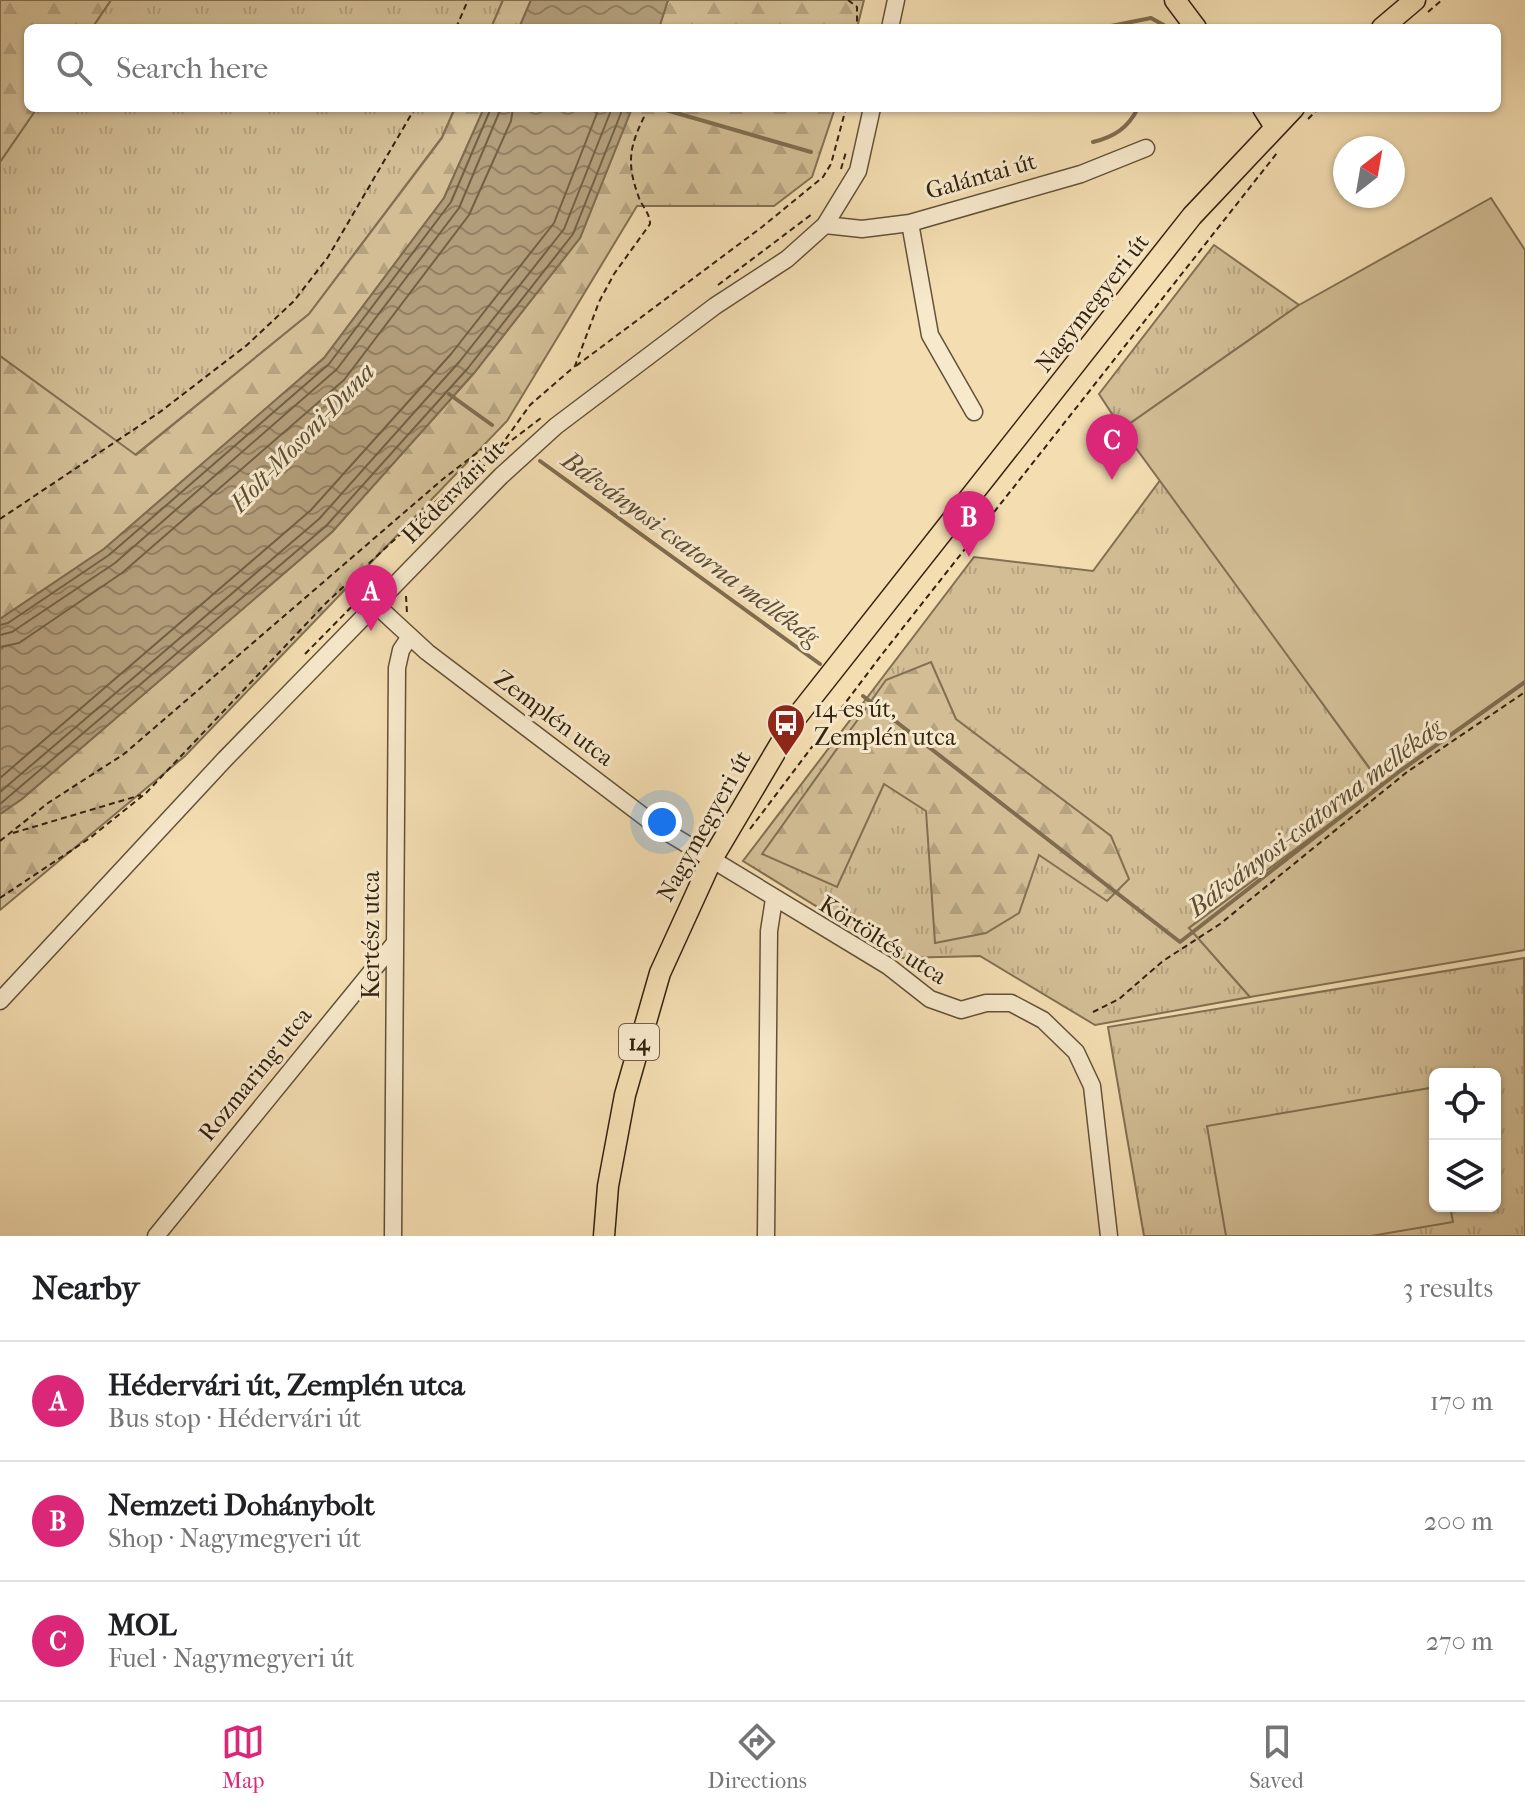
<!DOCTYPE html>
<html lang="en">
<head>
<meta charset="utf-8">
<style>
	body { margin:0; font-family:"IM FELL French Canon",serif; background:#f6f6f6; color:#202124 }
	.controls { position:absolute; right:24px; bottom:24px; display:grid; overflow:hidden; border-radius:12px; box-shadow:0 2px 6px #0004 }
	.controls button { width:72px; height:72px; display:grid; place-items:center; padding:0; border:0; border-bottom:2px solid #e0e0e0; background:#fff; color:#202124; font:40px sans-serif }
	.compass { position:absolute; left:1333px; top:136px; width:72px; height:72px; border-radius:50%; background:#fff; box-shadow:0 2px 6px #0004; rotate:31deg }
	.you { position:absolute; left:662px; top:822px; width:28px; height:28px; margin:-20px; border:6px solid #fff; border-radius:50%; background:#1a73e8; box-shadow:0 0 0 12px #1a73e833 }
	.badge { display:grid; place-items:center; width:52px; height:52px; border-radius:50%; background:#db2777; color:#fff; font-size:26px; font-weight:700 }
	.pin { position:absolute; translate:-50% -66px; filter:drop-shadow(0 2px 4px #0008) }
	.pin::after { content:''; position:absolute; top:42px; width:28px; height:24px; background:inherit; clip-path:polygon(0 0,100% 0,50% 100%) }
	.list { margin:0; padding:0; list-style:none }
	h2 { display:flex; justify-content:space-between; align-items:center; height:104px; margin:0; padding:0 32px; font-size:34px }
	h2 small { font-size:26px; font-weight:400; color:#757577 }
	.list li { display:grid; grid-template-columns:52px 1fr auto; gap:24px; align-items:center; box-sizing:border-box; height:120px; padding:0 32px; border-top:2px solid #e0e0e0 }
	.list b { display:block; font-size:30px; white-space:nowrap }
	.list p { margin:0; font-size:26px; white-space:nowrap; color:#757577 }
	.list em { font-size:26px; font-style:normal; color:#757577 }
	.icon { flex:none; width:44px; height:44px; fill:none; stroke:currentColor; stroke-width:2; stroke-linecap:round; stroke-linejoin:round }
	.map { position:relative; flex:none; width:1525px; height:1236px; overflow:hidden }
	.search { position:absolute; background:#fff; box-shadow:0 2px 6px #0004; left:24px; right:24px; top:24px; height:88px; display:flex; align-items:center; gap:20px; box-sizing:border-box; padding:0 28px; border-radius:12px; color:#757577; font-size:30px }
	.sheet { height:464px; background:#fff }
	nav { display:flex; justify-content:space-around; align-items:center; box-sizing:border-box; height:112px; border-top:2px solid #e0e0e0; background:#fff; font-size:22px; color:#757577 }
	nav a { display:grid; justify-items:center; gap:4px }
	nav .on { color:#db2777 }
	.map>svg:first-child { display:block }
	.grass { fill:url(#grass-tufts); stroke:#827052; stroke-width:2; fill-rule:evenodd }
	.forest { fill:url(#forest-firs); stroke:#827052; stroke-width:2 }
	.garden { fill:#d2bd95; stroke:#827052; stroke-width:2 }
	.water { fill:url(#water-waves); stroke:#7f6c4f; stroke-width:2 }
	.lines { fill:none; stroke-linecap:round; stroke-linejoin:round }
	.shore { stroke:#726044; stroke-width:2 }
	.stream { stroke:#7f6c4f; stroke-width:4 }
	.minor-casing { stroke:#635138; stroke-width:19 }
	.major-casing { stroke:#33220f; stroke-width:23 }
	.path { stroke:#33220f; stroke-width:2; stroke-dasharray:6 4; stroke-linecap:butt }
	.minor { stroke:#f7e9cc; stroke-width:16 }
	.major { stroke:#f3ddb1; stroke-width:20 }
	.labels { text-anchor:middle; stroke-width:6; stroke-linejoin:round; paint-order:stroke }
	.shield { fill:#f7e9cc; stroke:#6e5e48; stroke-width:2 }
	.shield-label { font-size:22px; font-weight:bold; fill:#33220f }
	.street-label { font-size:24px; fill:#33220f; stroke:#f7e9cc }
	.poi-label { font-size:24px; fill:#33220f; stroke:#f7e9cc; text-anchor:start }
	.water-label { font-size:26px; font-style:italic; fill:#5f4d34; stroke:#f7e9cc }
</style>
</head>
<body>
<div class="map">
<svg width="1525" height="1236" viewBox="0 0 1525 1236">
	<defs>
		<pattern id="grass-tufts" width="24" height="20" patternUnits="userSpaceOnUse" patternTransform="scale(2)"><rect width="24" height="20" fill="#d2bd95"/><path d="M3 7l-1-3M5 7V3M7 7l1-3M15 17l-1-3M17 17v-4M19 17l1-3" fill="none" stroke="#b5a27f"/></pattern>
		<pattern id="forest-firs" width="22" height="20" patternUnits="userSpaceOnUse" patternTransform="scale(2)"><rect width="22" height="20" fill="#d2bd95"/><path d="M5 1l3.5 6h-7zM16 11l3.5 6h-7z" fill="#b5a27f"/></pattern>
		<pattern id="water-waves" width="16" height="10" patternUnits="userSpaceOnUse" patternTransform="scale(2)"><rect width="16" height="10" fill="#b29d7a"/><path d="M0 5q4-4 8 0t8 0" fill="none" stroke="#918062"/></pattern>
	</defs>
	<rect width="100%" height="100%" fill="#f3ddb1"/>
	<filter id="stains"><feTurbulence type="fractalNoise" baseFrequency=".0025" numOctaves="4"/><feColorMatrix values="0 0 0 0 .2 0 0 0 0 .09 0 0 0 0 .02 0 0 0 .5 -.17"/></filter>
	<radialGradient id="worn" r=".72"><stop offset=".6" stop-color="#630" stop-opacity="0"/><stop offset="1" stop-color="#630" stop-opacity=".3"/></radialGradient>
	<path class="grass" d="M111 0H503L491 28H92Z
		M37 108H455L442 137 309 314 135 455 0 356V162Z
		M1214 245 1299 305 1122 429 1099 394Z
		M1161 479 1382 786 1189 928 1250 997 1095 1025 980 956 900 958 743 861 974 557 1093 571Z
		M1524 958 1525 1236H1144L1108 1027ZM1435 1074H1495V1206H1435Z"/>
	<path class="forest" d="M0 0H111L92 28H28V108H37L0 162Z
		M503 0H531L519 28H491Z
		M668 0H864L857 28H659Z
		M455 108H484L444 198 324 358 104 549 0 619V356L136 455 309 314 442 138Z
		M632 108H835L812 177 774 206H637L507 421 185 756 0 910V814L22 799 332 532 474 373 580 238Z
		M931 662 956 719 1111 836 1129 879 1107 901 1039 855 1019 913 986 933 935 943 926 811 884 784 837 887 762 854 886 680Z"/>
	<path class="garden" d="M1491 198 1525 250V950L1250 997 1189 928 1382 785 1122 429 1299 305Z
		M1430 1088 1435 1117V1206H1450L1453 1222 1371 1236H1226L1207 1126Z"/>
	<path class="water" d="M531 0H668L659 28H519Z
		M484 108H632L580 238 474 373 332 532 22 799 0 814V619L104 549 324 358 444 198Z"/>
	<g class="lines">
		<path class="shore" d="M0 625 8 623 109 555 329 364 451 202 491 108
			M0 635 12 632 115 563 337 369 459 208 501 108
			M0 647 19 643 122 573 344 380 469 215 511 121 513 108
			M0 778 311 510 451 354 554 223 599 108
			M0 792 319 519 460 361 564 229 612 108
			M0 804 326 526 468 368 573 234 623 108"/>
		<path class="stream" d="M1101 28 1151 18 1169 28
			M659 108 811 152
			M1093 142C1114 137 1128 128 1138 108
			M449 394 492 425
			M540 461 820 664
			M863 696 1180 942 1400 771 1525 682"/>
		<defs>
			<path id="minor" d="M890 28 896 0
				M910 223 930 335 974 412
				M825 225 862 229 910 223 1081 174 1146 148
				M376 605 427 652 655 825 888 966 930 999 961 1010 986 1003H1011L1043 1020 1076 1052 1092 1086 1109 1236
				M0 1001 225 759 501 476 556 426 715 306 787 259 825 225 858 171 872 108
				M156 1236 394 944
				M393 1236 397 668 401 650 409 638
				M766 1236 769 931 774 899"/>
			<path id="major" d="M1175 0 1196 28
				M1382 28 1415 0
				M1263 108 1275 127
				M604 1236 608 1186 625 1095 660 973 712 859 795 719 1192 216 1294 108"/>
		</defs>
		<use href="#minor" class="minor-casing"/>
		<use href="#major" class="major-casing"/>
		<path class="path" d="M848 0 857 7V28
			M1428 12 1442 0
			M456 28 468 0
			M1308 119 1319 108
			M841 169 846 152
			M718 285 812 214
			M576 366 762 227 823 177 831 164 846 108
			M500 447 530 405 575 366 599 302 614 274 650 224C650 212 641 206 638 195 626 162 630 145 645 115
			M0 519 160 412 247 345 294 301 328 257 415 108
			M420 536 496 452
			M406 596 407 613
			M305 654 371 587
			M750 829 883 653 1277 153
			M13 833 141 795
			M0 841 48 803 124 754 443 479 482 449 498 450
			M0 898 90 838 146 793 326 603 486 455 499 450 541 418
			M1093 1012 1119 999 1163 961 1220 924 1407 772 1525 692"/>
		<use href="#minor" class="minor"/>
		<use href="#major" class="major"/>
	</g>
	<defs>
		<symbol id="bus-pin" viewBox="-11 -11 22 30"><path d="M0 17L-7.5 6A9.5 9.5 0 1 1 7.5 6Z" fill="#8f2418" stroke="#f7e9cc"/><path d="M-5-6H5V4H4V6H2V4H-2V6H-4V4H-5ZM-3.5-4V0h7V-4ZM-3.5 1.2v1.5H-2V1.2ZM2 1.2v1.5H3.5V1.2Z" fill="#fff"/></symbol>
	</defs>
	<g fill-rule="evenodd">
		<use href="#bus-pin" x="764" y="701" width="44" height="60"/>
	</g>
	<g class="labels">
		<rect class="shield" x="619" y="1024" width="40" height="36" rx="6"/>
		<g class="shield-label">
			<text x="639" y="1050">14</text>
		</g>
		<g class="street-label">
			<text transform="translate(981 176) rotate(-16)" y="8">Galántai út</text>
			<text transform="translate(1092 303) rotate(-52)" y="8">Nagymegyeri út</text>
			<text transform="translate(453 492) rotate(-45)" y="8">Hédervári út</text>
			<text transform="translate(554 718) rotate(37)" y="8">Zemplén utca</text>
			<text transform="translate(704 826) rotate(-61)" y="8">Nagymegyeri út</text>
			<text transform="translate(371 935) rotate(-90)" y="8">Kertész utca</text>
			<text transform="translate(883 940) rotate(32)" y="8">Körtöltés utca</text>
			<text transform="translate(255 1074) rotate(-51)" y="8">Rozmaring utca</text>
		</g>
		<g class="poi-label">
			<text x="814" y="717">14-es út,<tspan x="814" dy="28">Zemplén utca</tspan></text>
		</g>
		<g class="water-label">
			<text transform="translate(302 437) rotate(-46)" y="9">Holt-Mosoni-Duna</text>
			<text transform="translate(691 548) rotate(36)" y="9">Bálványosi-csatorna mellékág</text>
			<text transform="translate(1315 817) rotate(-37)" y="9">Bálványosi-csatorna mellékág</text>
		</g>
	</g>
	<rect width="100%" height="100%" filter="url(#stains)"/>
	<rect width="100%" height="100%" fill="url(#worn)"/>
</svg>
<div class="controls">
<button><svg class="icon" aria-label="locate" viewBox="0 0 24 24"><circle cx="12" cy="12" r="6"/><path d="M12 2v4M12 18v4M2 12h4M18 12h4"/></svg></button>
<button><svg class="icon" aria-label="layers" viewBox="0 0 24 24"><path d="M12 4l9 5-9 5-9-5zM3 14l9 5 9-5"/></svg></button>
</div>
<svg class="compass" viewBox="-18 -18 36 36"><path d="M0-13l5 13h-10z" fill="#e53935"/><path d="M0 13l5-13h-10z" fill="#757577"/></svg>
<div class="you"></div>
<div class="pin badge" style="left:371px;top:631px">A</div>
<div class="pin badge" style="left:969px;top:557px">B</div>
<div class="pin badge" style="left:1112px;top:480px">C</div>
<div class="search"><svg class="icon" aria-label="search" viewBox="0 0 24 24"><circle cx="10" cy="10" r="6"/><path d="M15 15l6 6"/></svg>Search here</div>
</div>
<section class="sheet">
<h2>Nearby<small>3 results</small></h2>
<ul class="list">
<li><span class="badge">A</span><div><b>Hédervári út, Zemplén utca</b><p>Bus stop · Hédervári út</p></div><em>170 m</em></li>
<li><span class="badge">B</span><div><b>Nemzeti Dohánybolt</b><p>Shop · Nagymegyeri út</p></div><em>200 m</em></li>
<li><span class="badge">C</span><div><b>MOL</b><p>Fuel · Nagymegyeri út</p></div><em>270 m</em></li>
</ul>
</section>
<nav>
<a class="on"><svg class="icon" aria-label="map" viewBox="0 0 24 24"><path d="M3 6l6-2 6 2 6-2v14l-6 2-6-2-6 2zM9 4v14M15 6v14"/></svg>Map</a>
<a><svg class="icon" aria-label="directions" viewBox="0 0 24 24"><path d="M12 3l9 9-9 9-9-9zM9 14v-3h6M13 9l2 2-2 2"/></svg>Directions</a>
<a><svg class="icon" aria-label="saved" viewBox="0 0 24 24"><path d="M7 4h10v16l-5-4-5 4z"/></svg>Saved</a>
</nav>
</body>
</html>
